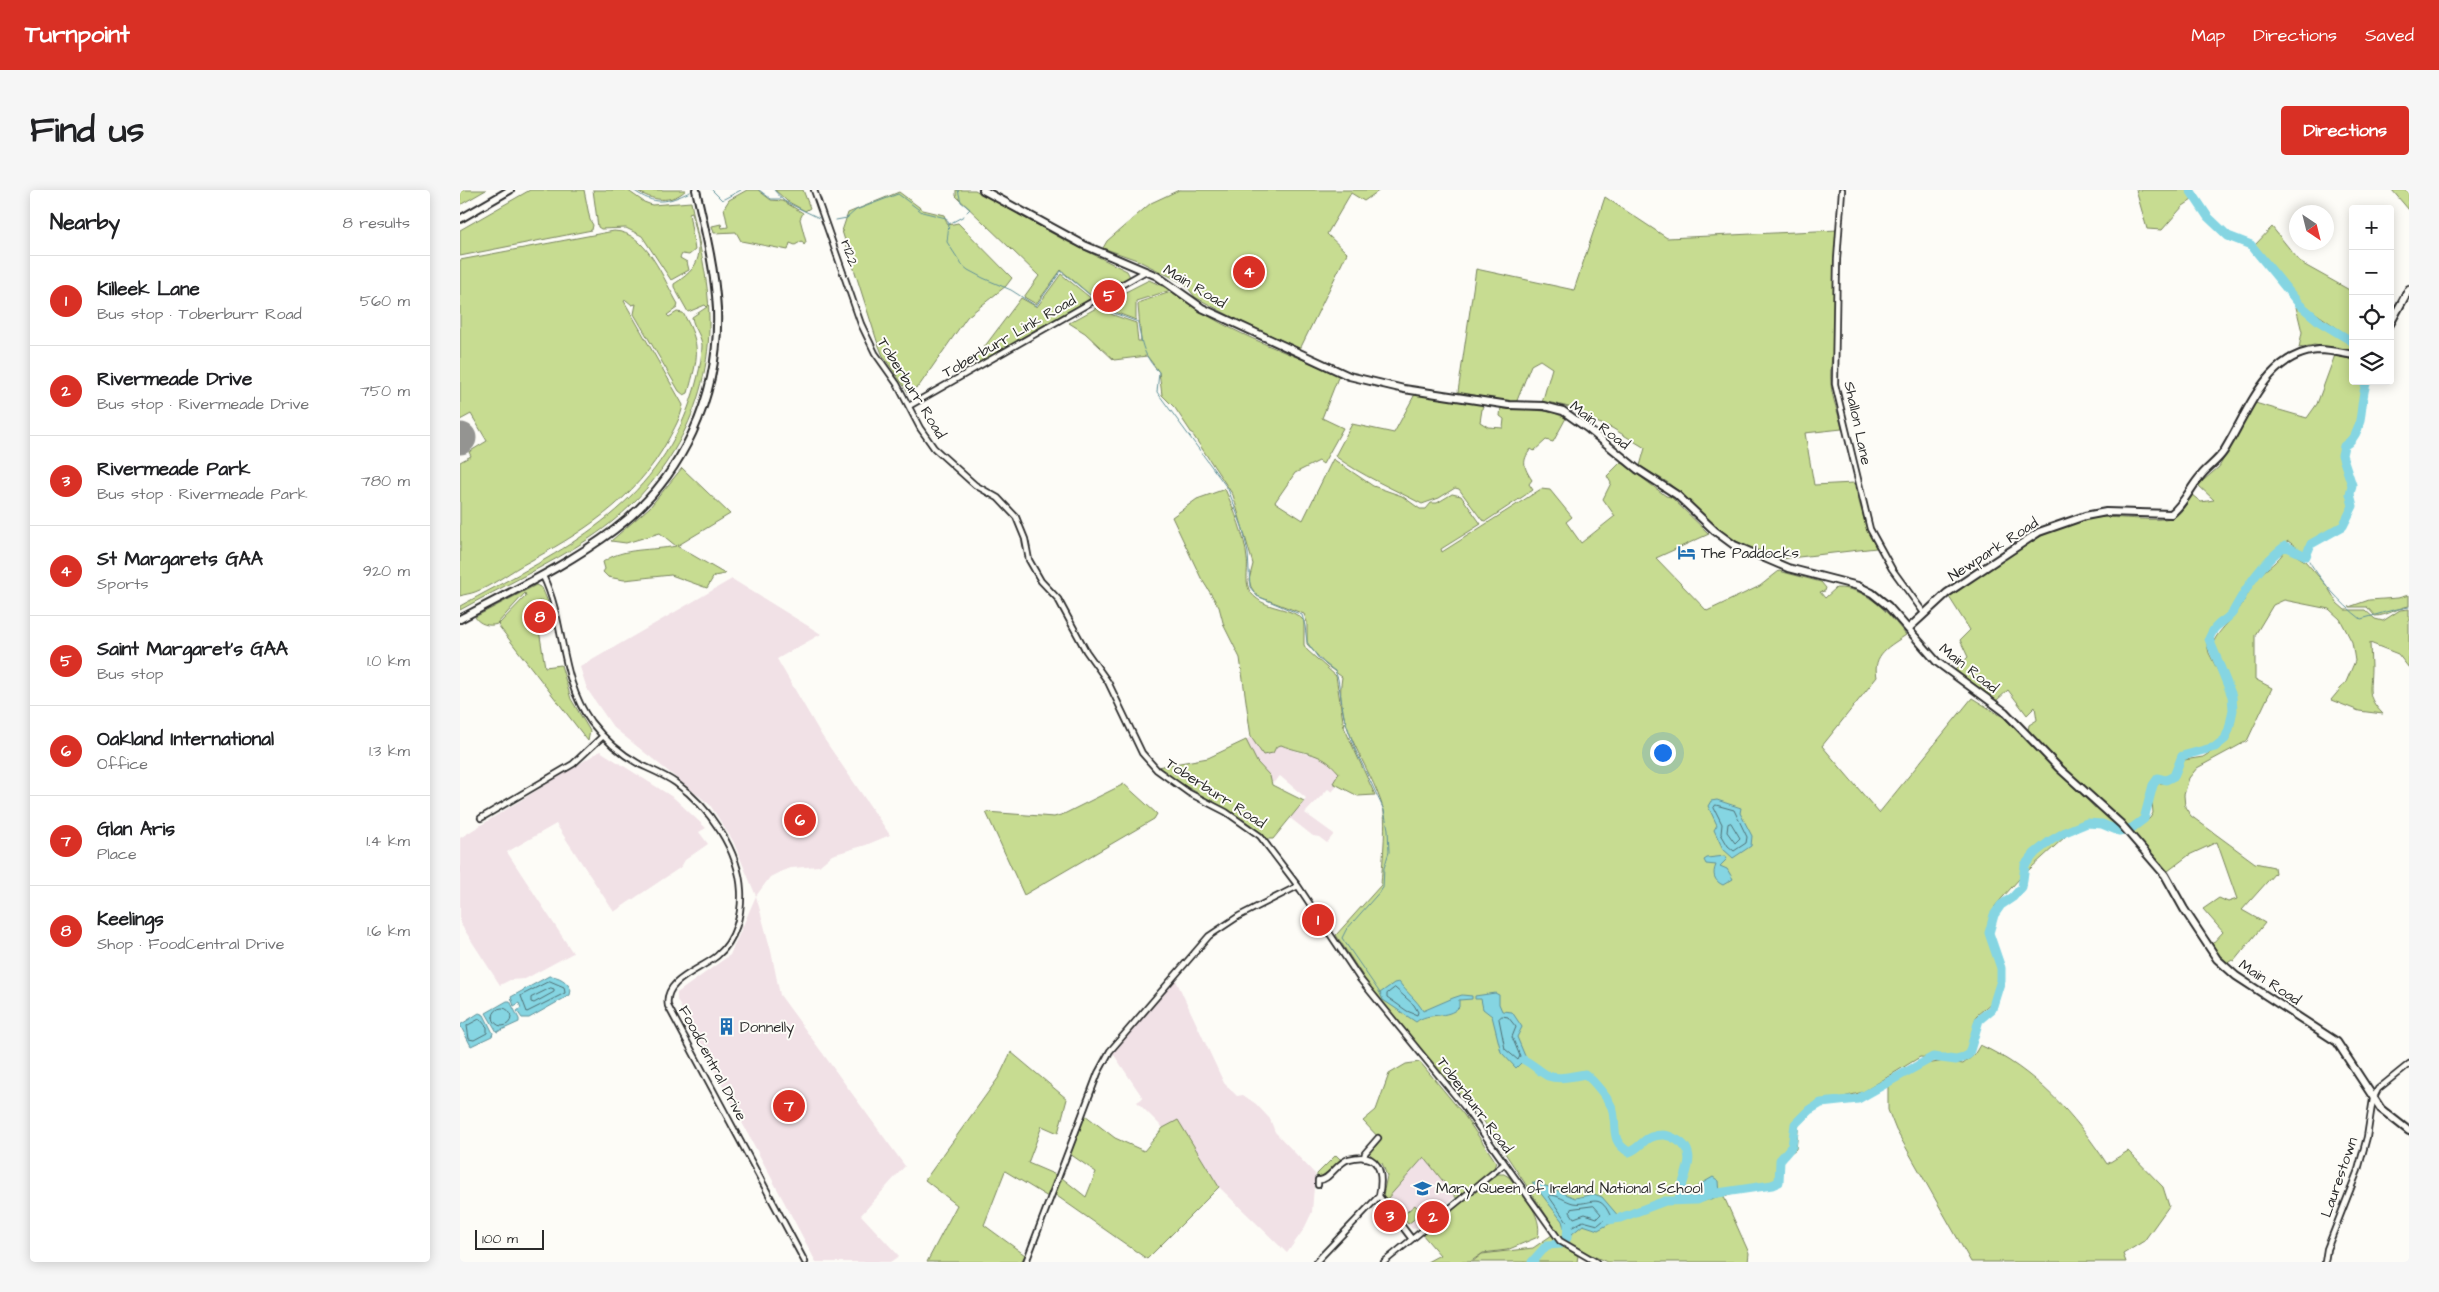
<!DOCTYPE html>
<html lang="en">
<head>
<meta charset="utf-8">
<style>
	body { margin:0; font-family:"Architects Daughter",sans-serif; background:#f6f6f6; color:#202124 }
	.controls { position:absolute; right:15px; top:15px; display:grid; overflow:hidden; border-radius:5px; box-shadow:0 2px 12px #0003 }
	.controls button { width:45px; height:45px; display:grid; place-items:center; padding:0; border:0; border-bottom:1px solid #e0e0e0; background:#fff; color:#202124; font:25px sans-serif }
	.compass { position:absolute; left:1829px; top:15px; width:45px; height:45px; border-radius:50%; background:#fff; box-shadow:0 2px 12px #0003; rotate:145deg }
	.scale { position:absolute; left:15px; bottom:12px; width:69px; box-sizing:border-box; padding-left:5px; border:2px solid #2b2b2b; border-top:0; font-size:14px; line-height:18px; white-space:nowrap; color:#2b2b2b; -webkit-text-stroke:4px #fdfcf7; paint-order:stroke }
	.you { position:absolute; left:1202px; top:562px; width:18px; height:18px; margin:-12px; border:4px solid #fff; border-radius:50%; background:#1a73e8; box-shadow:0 0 0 8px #1a73e833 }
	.badge { display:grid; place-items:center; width:32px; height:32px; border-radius:50%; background:#d93025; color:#fff; font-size:16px; font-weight:700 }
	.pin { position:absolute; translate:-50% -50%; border:2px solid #fff; box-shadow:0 1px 5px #0006 }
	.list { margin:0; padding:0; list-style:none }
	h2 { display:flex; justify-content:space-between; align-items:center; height:65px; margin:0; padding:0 20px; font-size:21px }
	h2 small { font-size:16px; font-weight:400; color:#757577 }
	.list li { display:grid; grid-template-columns:32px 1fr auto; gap:15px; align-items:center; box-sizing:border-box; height:90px; padding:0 20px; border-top:1px solid #e0e0e0 }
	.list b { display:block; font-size:19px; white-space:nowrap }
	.list p { margin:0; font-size:16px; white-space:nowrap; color:#757577 }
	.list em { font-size:16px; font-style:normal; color:#757577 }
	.icon { flex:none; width:28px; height:28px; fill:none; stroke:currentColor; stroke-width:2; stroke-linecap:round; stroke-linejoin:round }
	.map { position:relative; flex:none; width:1949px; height:1072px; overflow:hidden; border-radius:5px }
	header { display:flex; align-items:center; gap:30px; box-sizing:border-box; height:70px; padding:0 25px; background:#d93025; color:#fff }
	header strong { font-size:24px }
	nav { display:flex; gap:28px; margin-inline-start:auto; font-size:18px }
	.intro { display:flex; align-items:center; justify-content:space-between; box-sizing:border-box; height:120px; padding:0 30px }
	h1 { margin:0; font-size:35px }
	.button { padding:12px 22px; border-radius:5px; background:#d93025; color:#fff; font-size:18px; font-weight:700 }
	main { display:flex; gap:30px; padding:0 30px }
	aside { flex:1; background:#fff; border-radius:5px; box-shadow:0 2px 12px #0003 }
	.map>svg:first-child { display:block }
	.built { fill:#f1e1e6 }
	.green { fill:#c7dc91; stroke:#79845e }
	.water { fill:#85d5e2; stroke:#619199 }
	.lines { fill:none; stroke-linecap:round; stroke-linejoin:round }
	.shore { stroke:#4f6f74; stroke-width:1 }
	.stream { stroke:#619199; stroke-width:1 }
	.river { stroke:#85d5e2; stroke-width:9 }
	.runway { stroke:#949491; stroke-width:31 }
	.minor-casing { stroke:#2b2b2b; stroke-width:8 }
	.secondary-casing { stroke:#2b2b2b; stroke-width:10 }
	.minor { stroke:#fdfcf7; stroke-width:4.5 }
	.secondary { stroke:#fdfcf7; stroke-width:6 }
	.labels { text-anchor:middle; stroke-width:4; stroke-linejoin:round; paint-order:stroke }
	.street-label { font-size:15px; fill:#2b2b2b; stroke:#fdfcf7 }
	.poi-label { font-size:15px; fill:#2b2b2b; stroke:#fdfcf7; text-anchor:start }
</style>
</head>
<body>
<header>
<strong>Turnpoint</strong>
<nav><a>Map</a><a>Directions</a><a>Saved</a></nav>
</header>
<div class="intro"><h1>Find us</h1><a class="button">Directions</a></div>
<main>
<aside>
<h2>Nearby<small>8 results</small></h2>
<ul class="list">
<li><span class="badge">1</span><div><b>Killeek Lane</b><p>Bus stop · Toberburr Road</p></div><em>560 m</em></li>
<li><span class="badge">2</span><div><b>Rivermeade Drive</b><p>Bus stop · Rivermeade Drive</p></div><em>750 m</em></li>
<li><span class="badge">3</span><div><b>Rivermeade Park</b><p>Bus stop · Rivermeade Park</p></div><em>780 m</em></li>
<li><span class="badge">4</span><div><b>St Margarets GAA</b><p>Sports</p></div><em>920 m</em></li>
<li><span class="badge">5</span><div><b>Saint Margaret's GAA</b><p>Bus stop</p></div><em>1.0 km</em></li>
<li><span class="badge">6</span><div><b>Oakland International</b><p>Office</p></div><em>1.3 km</em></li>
<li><span class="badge">7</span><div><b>Glan Aris</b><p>Place</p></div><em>1.4 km</em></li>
<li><span class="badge">8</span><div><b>Keelings</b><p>Shop · FoodCentral Drive</p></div><em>1.6 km</em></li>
</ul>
</aside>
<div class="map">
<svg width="1949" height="1072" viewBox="0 0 1949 1072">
	<rect width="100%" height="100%" fill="#fdfcf7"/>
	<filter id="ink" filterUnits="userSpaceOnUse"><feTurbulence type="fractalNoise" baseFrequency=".02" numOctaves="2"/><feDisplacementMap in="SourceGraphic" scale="10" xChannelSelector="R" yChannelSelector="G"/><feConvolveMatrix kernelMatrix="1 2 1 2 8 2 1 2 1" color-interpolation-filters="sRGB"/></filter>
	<g filter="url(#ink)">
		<path class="built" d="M272 389 361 444 317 469 362 546 430 645 406 655 372 665 359 676 331 678 322 681 310 687 296 706 311 761 320 805 445 976 401 1025 439 1066 430 1072H356L217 810V803L270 765 296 706 273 651 250 615 153 537 127 499 120 477Z
			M791 547 803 565 821 555 839 562 865 568 875 577 879 583 873 593 877 596 872 602 868 599 845 623 874 644 867 653 859 647 853 646 830 628 846 608 820 586 813 593 791 563 786 550Z
			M140 561 214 608 246 638 239 642 248 654 225 670 221 677 154 722 96 634 47 662 113 763 65 789 50 790 40 795 0 733V648Z
			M715 788 764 893 777 906 783 905 796 914 810 929 815 942 855 984 852 1022 844 1039 827 1063 759 997 718 930 703 938 677 912 683 908 652 862 655 855Z
			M964 967 995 1007 957 1038 952 1039 927 1009Z"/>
		<path class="green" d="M0 0H26L0 15Z
			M70 0H124L130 30 133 35 132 40 0 66V40Z
			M133 0H167L184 12 192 15 231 12C238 50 249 89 249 128 251 218 204 299 130 348 89 375 43 396 0 420V416C93 365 188 324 228 218 235 199 242 175 242 155 241 144 233 137 232 127L247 117 245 115 228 122 214 97V94C249 72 239 57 232 22L229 23 235 60 229 65 222 64 220 68 227 72 229 80 211 90 182 46 166 38 141 39 138 37Z
			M176 0H226C211 14 192 11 176 0Z
			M287 0H298L311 10 323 11 343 23 340 29 346 52 344 55 342 51 335 55 330 53 328 60 281 51 276 42 254 43 252 36 261 34 262 38 268 37 264 18 269 10Z
			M315 0H343L350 18 345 21 327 11Z
			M496 0H515L606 51 667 81 670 87 635 109 601 80 576 114 564 107 579 86 496 6Z
			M719 0H920L904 11 891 3 867 44 887 63 840 159 774 128 735 107 725 94 677 70 643 58 647 51 691 13Z
			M1676 0H1728L1732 10 1723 16 1702 40 1687 39Z
			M1932 0H1949V20Z
			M439 2 463 20 484 25 488 35 498 33 552 88 546 96 507 127 459 196 448 202 423 166 417 151 382 41 388 23Z
			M1145 7 1207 48 1378 40C1374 72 1375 104 1375 136 1375 156 1369 175 1371 194 1372 209 1379 224 1382 239L1345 243 1354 295 1394 293 1405 333 1416 358 1313 370 1261 343 1227 308 1207 292 1180 276 1185 258 1152 238 1128 229 1109 217 1092 213H1082L1092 178 1080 170 1071 175 1056 213 998 202 1016 79 1114 100Z
			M1812 37 1841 73 1893 102V149L1844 115 1795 55Z
			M154 41C187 42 203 89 218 114L217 118 207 125 209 127 217 122 223 123C242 156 238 167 228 203L224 205 219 201 174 124 176 114 172 115 166 110 164 111 223 215C221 227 214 239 208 250 176 310 120 344 61 376 46 385 31 396 15 402 10 404 5 404 0 406V272L11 266 9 262 27 251 11 224 0 230V70Z
			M601 84 633 110 507 180 561 108 577 117Z
			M689 90 711 100 676 111V130L652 121 642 114Z
			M714 101C757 140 826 161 879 185L862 228 883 238 863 274 859 271 835 283 815 312 843 330 873 269 913 296 942 306 960 319H966L971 313H977L992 304 1001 306 1021 334 981 359 982 362 1081 299 1090 300 1112 327 1106 332 1121 353 1155 326 1143 309 1151 293 1147 286 1161 272 1206 306 1211 307 1249 344 1196 368 1247 421 1300 396 1319 381 1361 392 1366 398 1365 401 1360 402 1365 408 1376 398C1408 397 1428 423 1446 445 1430 456 1412 464 1417 487L1362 556 1419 623 1512 508 1543 527 1635 618 1637 617 1662 641 1659 642C1645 633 1634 631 1617 636L1560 688 1535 716 1530 743 1541 785 1532 812 1516 826 1507 870 1460 867 1403 902 1356 914 1339 933 1336 959 1319 972 1317 990 1264 1007 1289 1063 1288 1072H1147L1110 1056 1100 1046 1023 930 920 812 876 745 921 695C922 678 927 631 923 618 910 574 873 535 882 487L866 475 847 454V432L844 424 797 406 791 397 789 390 793 374 773 305 715 218 702 205 699 182 687 166 654 170 625 143 609 133 640 116 653 125 676 133 678 151H681L678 115 680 112Z
			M1836 117 1888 149 1893 153V161L1854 155 1839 158 1842 142Z
			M1875 165 1893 170V191H1904L1902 200V218L1898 227 1896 247 1885 253C1879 271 1891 280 1893 297 1894 305 1891 313 1892 321 1880 349 1860 345 1846 364L1828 351 1823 355 1816 368 1794 386 1781 403 1775 421 1750 444 1747 454 1749 463 1768 501 1771 511V527L1766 544 1754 557 1727 564 1718 571 1713 584C1709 587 1702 587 1698 590 1683 600 1699 634 1668 638L1655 623 1592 567 1568 541 1569 535 1577 530 1575 517 1567 525 1548 500 1536 511 1494 481 1508 467 1500 450 1510 440 1489 407C1534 377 1581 335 1636 328 1655 325 1703 334 1716 326 1723 321 1727 312 1732 305L1741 312 1754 310 1738 295 1759 277 1795 213 1847 228 1857 214Z
			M955 204 1023 213 1020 232 1028 237 1043 238 1044 229 1040 226 1041 216 1092 222 1106 228 1093 252 1086 250 1074 261 1071 259C1061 271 1064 278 1072 290L1069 294 1073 300 1026 331 1022 330 999 299 995 298 979 308 962 314C932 298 902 286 875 266L892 234 934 243Z
			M222 278 270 324 217 356 265 384 254 386 247 398 211 385 164 390 148 387 143 382 145 379 143 372C163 357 192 361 216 356L200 343 166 353 151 351 190 317Z
			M765 299C774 320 785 346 787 369 789 383 782 397 796 408 809 420 833 417 844 431V455L847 460 876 486 884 537 915 605 898 606 873 593 879 583C861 561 846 565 821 555L816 557 813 563 803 565 791 547 780 468 764 436 759 417 741 388 712 327 737 309Z
			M1826 359 1845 371 1867 396 1877 413 1885 420H1905L1915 429 1923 431 1940 420 1949 419V478L1938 464 1910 453C1910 461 1911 469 1911 477 1911 500 1905 506 1923 524L1899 521 1871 510 1886 492 1895 471 1892 452 1880 429 1869 419 1824 410 1813 415 1795 445V489L1812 498 1787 551 1737 578 1729 588 1724 605 1725 617 1731 626 1795 673 1814 677 1815 683 1782 720 1805 733 1774 771 1772 770 1766 774 1751 755 1763 742 1743 719 1759 708 1768 712 1777 709 1757 652 1729 665 1708 681 1672 643 1690 628 1693 623 1692 611 1695 596 1700 593H1705L1717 586 1724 570 1743 567 1768 551C1785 515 1767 489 1752 456 1756 443 1766 436 1774 425 1784 415 1788 399 1799 386 1809 376 1817 373 1826 359Z
			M76 395 82 398 94 426 90 427 82 410 72 414 70 419 78 438 88 433 82 418 88 429 94 432 95 438 79 440 85 477 101 475 111 509 130 541 128 551 38 435 66 406 65 403 37 434C29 437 19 434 15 427Z
			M1949 405V416C1937 418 1927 426 1915 426L1907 417H1889L1909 410 1938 408Z
			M786 550 797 572 810 586 812 595 844 611 813 649H808C776 619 732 604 697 577L748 568Z
			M664 594 697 624 694 629 564 705 526 622 594 627 604 624Z
			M1520 855C1574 879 1615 925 1647 974L1668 961 1703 997 1709 1016 1684 1051 1663 1064 1666 1072H1511L1436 940 1428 920V896L1466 874 1485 871 1503 874 1514 865Z
			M551 862 607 909 598 943 582 936 568 973 596 985 588 1007 545 981 524 1035 565 1065 561 1072H467L497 1015 465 990 539 887Z
			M960 872 1004 925 1036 972 1033 981 997 1009 964 967 927 1009 923 1005 927 986 922 973 920 974 909 963 921 950 903 931 916 920 929 884 946 874Z
			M625 925 655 948 684 961 703 938 718 930 759 997 687 1069 594 1004 602 988 626 1007 636 982 610 964Z
			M876 965 880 969H885L863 989 857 987V984Z
			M1038 984H1044L1049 987C1062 1004 1083 1024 1078 1047L1047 1060 1023 1063 1010 1072H967L980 1065 962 1044Z
			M955 1015 962 1023 948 1034 942 1026Z
			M1092 1045 1101 1055 1118 1066 1117 1072H1012L1022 1064 1073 1058Z"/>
		<path class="water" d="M1257 610 1281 618 1280 623 1292 646 1291 656 1273 668 1263 659 1254 640 1257 635 1248 616 1251 611Z
			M1265 666 1267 669 1260 676 1267 679 1273 689 1263 695C1254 691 1252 684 1256 675L1246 674 1244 670 1247 668Z
			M89 786C99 786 107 791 111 800L110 805 69 828H62L57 821 61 818 59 813 54 816 51 807Z
			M939 792C947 803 957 810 963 821L993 808 1002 805 1012 806V809L999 810V817C987 830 969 821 956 832L923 810 920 803 934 793Z
			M1035 803 1039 805V814L1042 821 1052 822 1062 837 1057 847 1065 866 1064 870 1056 878 1041 862 1032 826 1023 819 1021 809H1015V806Z
			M47 811H50L59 829V832L37 842 26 823Z
			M19 823 24 825 33 843 32 846 11 856 0 835Z
			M1253 987 1259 991 1260 1006 1238 1013 1230 1012 1231 1007 1237 1005 1239 995Z
			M1072 992 1089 997 1115 1008 1134 1004 1142 1007 1160 1028 1138 1040 1123 1035 1107 1048 1102 1031Z"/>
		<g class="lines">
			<path class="shore" d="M1256 615 1274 620 1287 647 1286 653 1274 661 1268 656 1261 644 1262 634 1254 618Z
				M1271 633 1280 648 1275 653 1267 642 1268 634Z
				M90 791 104 797 105 803 67 822 61 806Z
				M91 798 94 799V802L74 813 71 812V808Z
				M935 798 954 815 958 822 957 825 947 821 927 807V804Z
				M33 827a9 9 0 1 1 18 0a9 9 0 1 1-18 0Z
				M1042 826 1048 827 1056 837 1052 847 1060 866 1058 870 1045 859 1039 829Z
				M20 829 27 837V843L14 850 9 849 7 836Z
				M1090 1005C1098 1005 1105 1011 1113 1013 1130 1016 1139 1001 1150 1025L1138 1035 1123 1031 1111 1038 1090 1008Z
				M1134 1016 1141 1024 1137 1028 1125 1024 1114 1028 1110 1022 1111 1019Z"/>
			<path class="stream" d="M173 0C196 16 206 13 230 2
				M252 0 262 10 281 0
				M299 0 311 9H320
				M314 0 324 11 359 28
				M498 0 501 12 510 19 507 22
				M376 30 387 28 396 20 438 4 462 22 486 28 489 34 487 52 502 75 508 80 523 88 551 100 576 116 601 81 630 105
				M489 34 504 26
				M642 115 651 122 678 132C681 153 684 167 699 182L697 202 768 299 783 339 788 363 790 397 797 406 842 425 845 436 847 452 859 469 875 481 878 489 884 527 895 559 924 620 928 639 929 662 924 678 923 698 886 740 882 748 920 803
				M1846 366C1859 389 1880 413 1901 429 1917 425 1932 419 1949 417"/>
			<path class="river" d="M1730 0 1748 27 1768 46 1791 55 1840 115 1860 132 1893 152
				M1064 870C1073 874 1080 882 1088 886 1100 890 1113 886 1125 884 1133 890 1151 911 1153 921 1157 939 1150 951 1169 962 1178 959 1183 950 1191 947 1201 944 1208 944 1217 950 1242 964 1220 990 1219 1009
				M1148 1030 1160 1028 1205 1011 1237 1010 1251 1004 1312 995 1319 992 1320 970 1332 956 1335 934 1349 920 1361 913 1398 909 1473 867 1496 870 1503 868 1509 864 1519 830 1532 819 1541 790V778L1529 743 1534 725 1541 715 1553 707 1562 697 1565 675 1575 663 1590 651 1605 642 1627 633 1642 634 1659 641 1672 638 1684 629 1693 595 1698 588 1706 590 1714 586 1722 566 1755 557 1765 549 1769 539 1773 520 1772 506 1749 449C1751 444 1753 439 1757 436 1762 431 1771 427 1774 420 1787 396 1802 373 1825 356L1846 366 1851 354 1883 336 1893 316 1890 304 1892 295 1882 265 1884 256C1907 241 1898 213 1907 191
				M1072 1072 1087 1055 1101 1054 1107 1048 1108 1036"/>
			<path class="runway" d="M0 249 1 248"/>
			<defs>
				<path id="minor" d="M354 0 401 134 415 163 437 194 460 238 474 258 515 295 538 308 556 327 565 349 569 370 581 391 598 409 626 461 648 492 682 563 697 580 729 603 766 622 800 646 838 696 900 789 1003 915 1100 1051 1136 1072
					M1382 0 1377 70 1375 194 1410 339 1432 379 1464 423
					M449 216 686 81
					M83 386C106 433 99 488 131 532 144 549 161 564 179 574 192 580 205 585 216 593 249 617 279 660 281 701 282 724 276 750 257 766 240 780 203 790 208 816L345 1072
					M21 628 113 574 143 546
					M904 968 905 963 918 948
					M858 995V990C869 992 877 972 889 969 919 961 924 982 919 1006
					M566 1072 638 883 650 861 749 746 779 726 838 696
					M856 1072 919 1006 951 1048
					M924 1072 1044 974
					M1865 1072 1867 1059 1898 980 1907 947 1913 909 1918 899 1949 874"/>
				<path id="secondary" d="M523 0 624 55 697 86 742 118 889 186 944 199 1049 215 1084 216 1103 221 1127 238 1177 279 1217 305 1255 341 1274 355 1328 378 1398 396 1412 403 1428 416 1477 472 1545 522 1599 578 1661 634 1705 685 1724 719 1757 769 1776 786 1877 852 1921 919 1949 941
					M0 29 50 0
					M1930 134 1949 99
					M0 429C52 401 106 376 154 340 223 288 260 206 257 119 255 80 245 39 236 0
					M1448 439 1487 403 1579 342 1625 326 1646 322 1711 324C1724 314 1729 300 1739 288 1746 278 1757 272 1764 261 1788 223 1806 163 1859 160 1870 160 1882 163 1893 165"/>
			</defs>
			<use href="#minor" class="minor-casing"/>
			<use href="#secondary" class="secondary-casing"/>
			<use href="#minor" class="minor"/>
			<use href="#secondary" class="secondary"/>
		</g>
	</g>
	<defs>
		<symbol id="hotel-bare" viewBox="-9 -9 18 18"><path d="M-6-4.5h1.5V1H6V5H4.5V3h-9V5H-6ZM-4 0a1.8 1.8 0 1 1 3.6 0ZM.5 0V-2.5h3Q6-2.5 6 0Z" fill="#1f6fb2" stroke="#fdfcf7" stroke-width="2.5" paint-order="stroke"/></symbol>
		<symbol id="building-bare" viewBox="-9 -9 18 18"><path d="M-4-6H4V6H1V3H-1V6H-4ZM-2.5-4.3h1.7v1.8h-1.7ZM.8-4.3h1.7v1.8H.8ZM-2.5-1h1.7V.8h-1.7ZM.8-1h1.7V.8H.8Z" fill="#1f6fb2" stroke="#fdfcf7" stroke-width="2.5" paint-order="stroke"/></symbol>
		<symbol id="school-bare" viewBox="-9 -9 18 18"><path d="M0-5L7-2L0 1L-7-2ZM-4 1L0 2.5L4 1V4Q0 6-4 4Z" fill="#1f6fb2" stroke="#fdfcf7" stroke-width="2.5" paint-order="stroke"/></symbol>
	</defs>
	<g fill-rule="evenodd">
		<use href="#hotel-bare" x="1214" y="350" width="25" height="25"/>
		<use href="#building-bare" x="254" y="824" width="25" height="25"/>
		<use href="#school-bare" x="950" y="986" width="25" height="25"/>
	</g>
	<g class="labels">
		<g class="street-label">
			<text transform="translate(390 63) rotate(72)" y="5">r122</text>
			<text transform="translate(735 96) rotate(31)" y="5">Main Road</text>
			<text transform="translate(549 146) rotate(-30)" y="5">Toberburr Link Road</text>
			<text transform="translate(452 198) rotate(58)" y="5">Toberburr Road</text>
			<text transform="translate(1398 233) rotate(78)" y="5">Shallon Lane</text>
			<text transform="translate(1140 235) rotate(37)" y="5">Main Road</text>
			<text transform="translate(1533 359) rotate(-33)" y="5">Newpark Road</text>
			<text transform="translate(1509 478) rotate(38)" y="5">Main Road</text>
			<text transform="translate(756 603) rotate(33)" y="5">Toberburr Road</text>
			<text transform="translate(1810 792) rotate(33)" y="5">Main Road</text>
			<text transform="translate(253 873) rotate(62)" y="5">FoodCentral Drive</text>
			<text transform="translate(1015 915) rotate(53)" y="5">Toberburr Road</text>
			<text transform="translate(1879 987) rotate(-71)" y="5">Laurestown</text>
		</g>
		<g class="poi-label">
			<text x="1241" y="368">The Paddocks</text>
			<text x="280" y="842">Donnelly</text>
			<text x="976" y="1003">Mary Queen of Ireland National School</text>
		</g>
	</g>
</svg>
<div class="controls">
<button>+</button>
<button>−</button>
<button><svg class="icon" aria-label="locate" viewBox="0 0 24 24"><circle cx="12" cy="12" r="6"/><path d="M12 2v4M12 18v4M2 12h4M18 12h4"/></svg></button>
<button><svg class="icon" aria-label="layers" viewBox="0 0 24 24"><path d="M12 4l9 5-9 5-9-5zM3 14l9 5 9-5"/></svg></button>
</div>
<svg class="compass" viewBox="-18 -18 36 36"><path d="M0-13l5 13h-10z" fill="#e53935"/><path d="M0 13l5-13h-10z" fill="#757577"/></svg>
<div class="scale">100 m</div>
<div class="you"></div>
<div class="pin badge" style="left:858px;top:730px">1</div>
<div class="pin badge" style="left:973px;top:1027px">2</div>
<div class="pin badge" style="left:930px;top:1026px">3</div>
<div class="pin badge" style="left:789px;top:82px">4</div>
<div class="pin badge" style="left:649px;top:106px">5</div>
<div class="pin badge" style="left:340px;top:630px">6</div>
<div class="pin badge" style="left:329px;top:916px">7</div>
<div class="pin badge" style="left:80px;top:427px">8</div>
</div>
</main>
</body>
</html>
